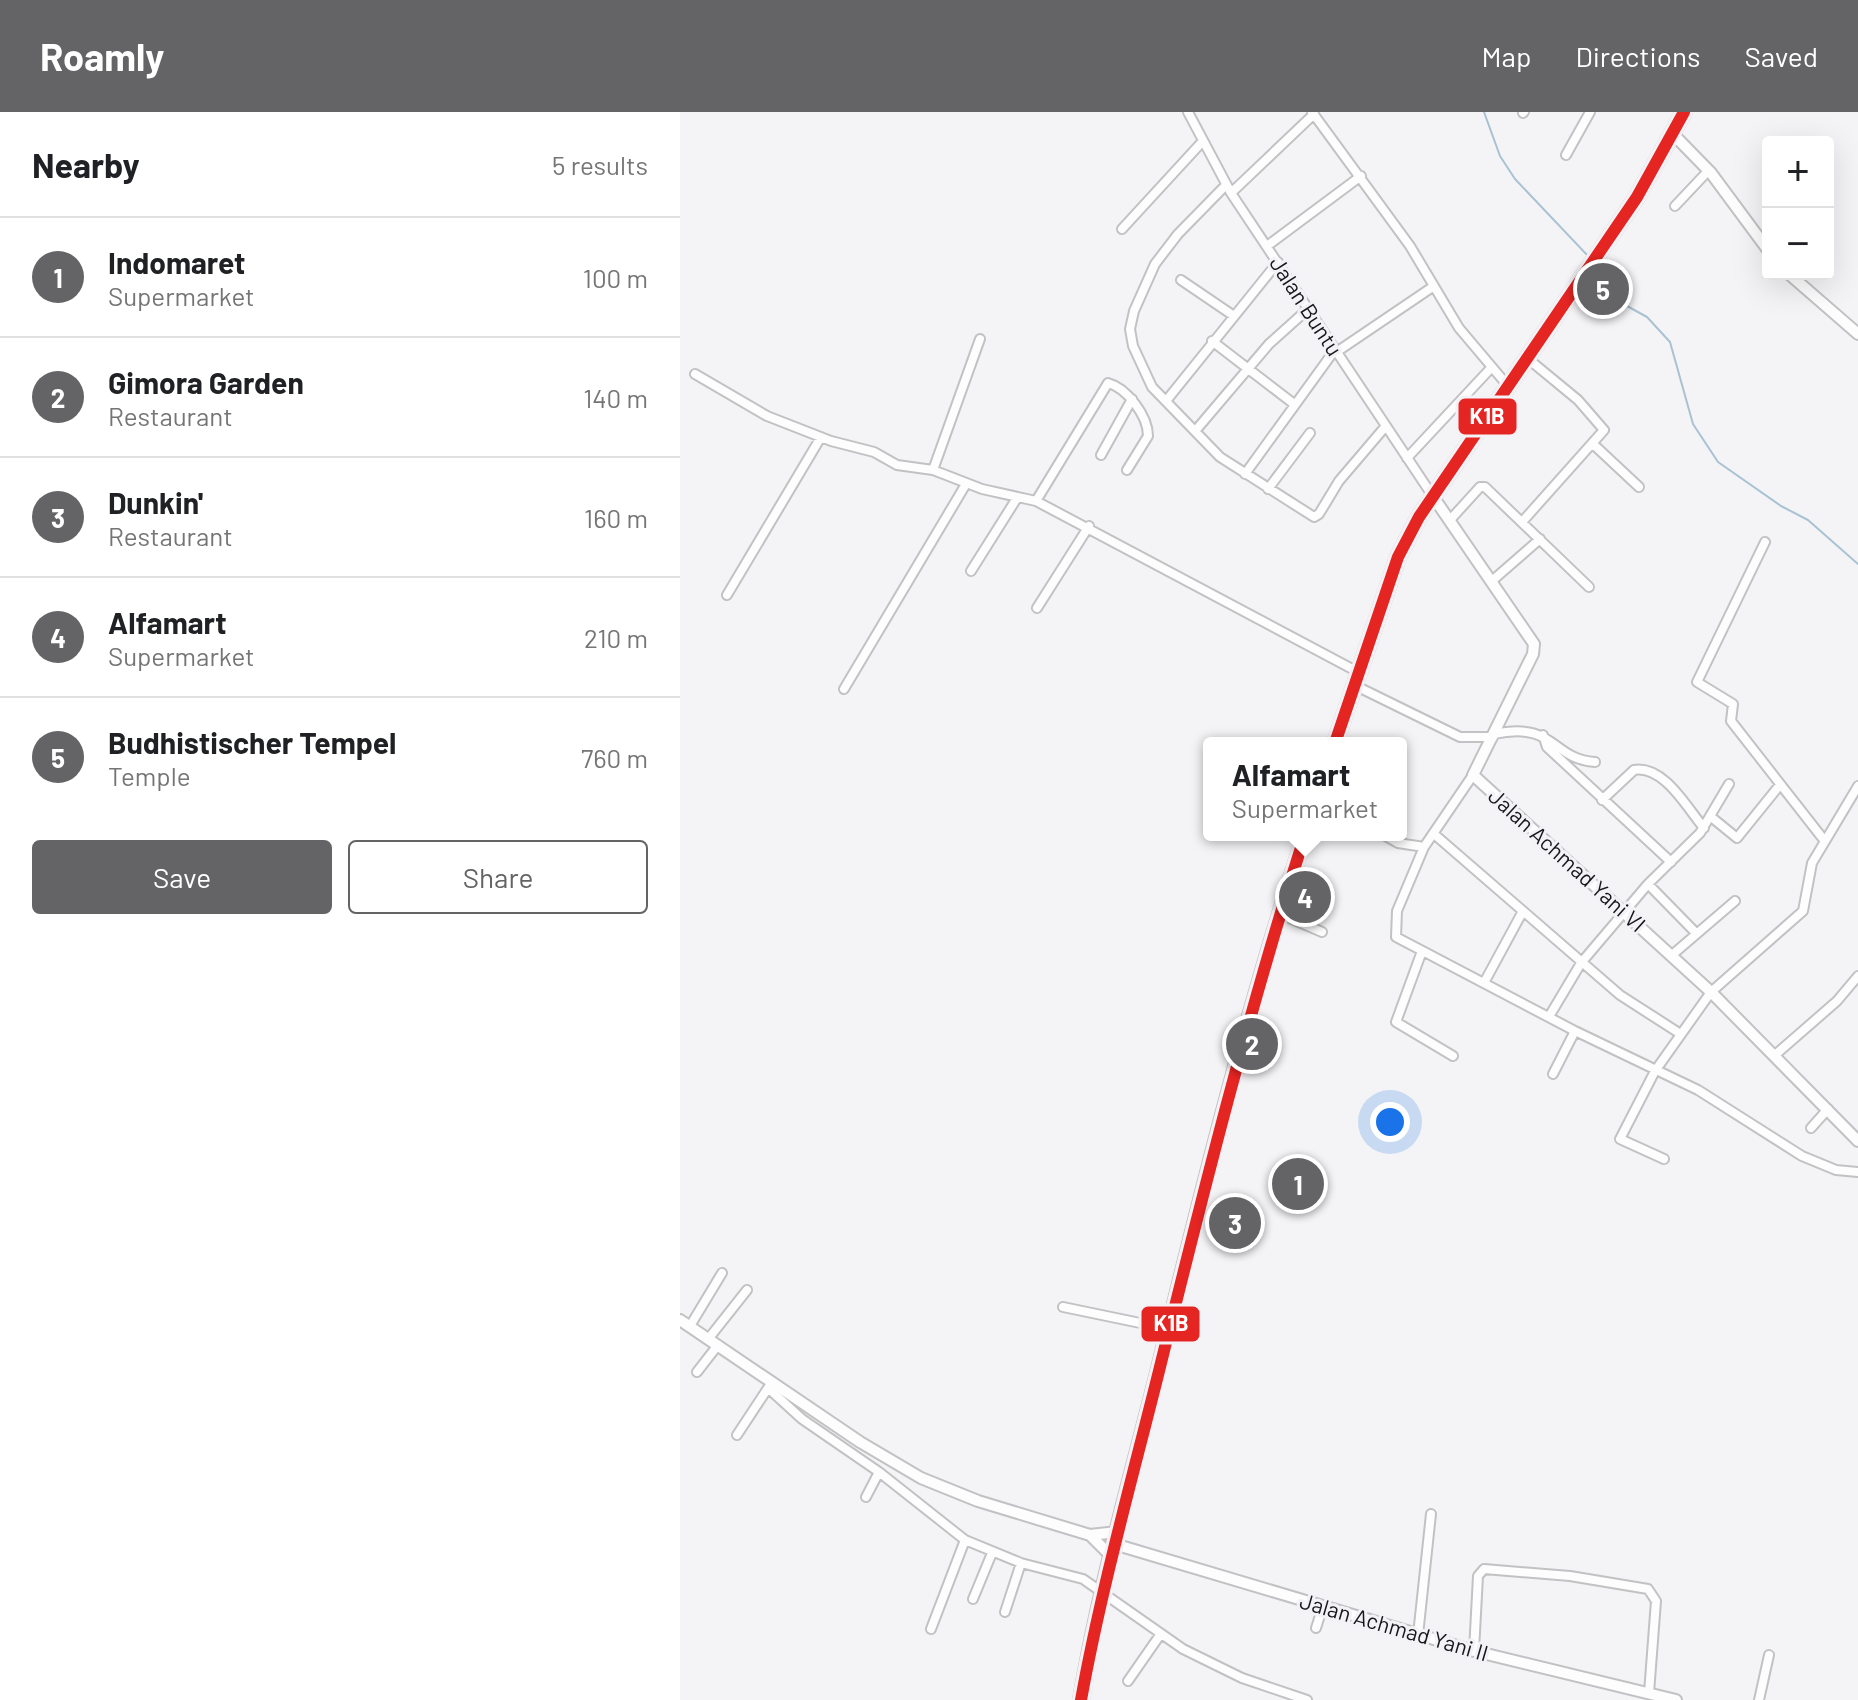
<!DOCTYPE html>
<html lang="en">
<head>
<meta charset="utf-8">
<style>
	body { margin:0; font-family:Barlow,sans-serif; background:#f2f2f2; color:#202124 }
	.controls { position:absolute; right:24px; top:24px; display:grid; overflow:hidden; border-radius:8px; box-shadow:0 8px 32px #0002 }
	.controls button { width:72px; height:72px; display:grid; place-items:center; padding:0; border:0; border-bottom:2px solid #e0e0e0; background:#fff; color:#202124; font:40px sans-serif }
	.you { position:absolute; left:710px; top:1010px; width:28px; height:28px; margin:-20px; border:6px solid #fff; border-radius:50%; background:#1a73e8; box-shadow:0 0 0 12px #1a73e833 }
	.badge { display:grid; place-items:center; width:52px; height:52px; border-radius:50%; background:#646466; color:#fff; font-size:26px; font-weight:700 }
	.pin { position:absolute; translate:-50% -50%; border:4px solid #fff; box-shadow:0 2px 8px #0006 }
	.popup { position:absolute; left:523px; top:625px; width:204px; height:104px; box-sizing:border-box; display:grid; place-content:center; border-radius:8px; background:#fff; filter:drop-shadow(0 2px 6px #0005); font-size:26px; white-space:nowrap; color:#757577 }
	.popup b { font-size:30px; color:#202124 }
	.popup::after { content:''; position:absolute; left:50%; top:100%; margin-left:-16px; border:16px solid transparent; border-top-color:#fff }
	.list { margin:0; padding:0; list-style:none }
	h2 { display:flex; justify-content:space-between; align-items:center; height:104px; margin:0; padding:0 32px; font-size:34px }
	h2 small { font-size:26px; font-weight:400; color:#757577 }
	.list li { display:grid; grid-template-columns:52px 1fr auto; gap:24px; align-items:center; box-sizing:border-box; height:120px; padding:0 32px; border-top:2px solid #e0e0e0 }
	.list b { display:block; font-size:30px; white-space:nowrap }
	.list p { margin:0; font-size:26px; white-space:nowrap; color:#757577 }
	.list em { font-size:26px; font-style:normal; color:#757577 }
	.actions { display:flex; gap:16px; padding:24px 32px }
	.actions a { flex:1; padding:18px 0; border:2px solid #646466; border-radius:8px; text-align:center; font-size:28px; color:#646466 }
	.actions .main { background:#646466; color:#fff }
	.map { position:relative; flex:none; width:1178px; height:1588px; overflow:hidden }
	header { display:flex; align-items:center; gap:48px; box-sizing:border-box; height:112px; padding:0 40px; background:#646466; color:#fff }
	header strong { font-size:38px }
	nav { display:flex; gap:44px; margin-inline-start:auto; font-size:28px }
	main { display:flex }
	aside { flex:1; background:#fff }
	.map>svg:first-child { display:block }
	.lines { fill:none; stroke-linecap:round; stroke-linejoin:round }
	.stream { stroke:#a9c2d3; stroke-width:2 }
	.minor-casing { stroke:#c2c1c3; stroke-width:12 }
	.tertiary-casing { stroke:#c2c1c3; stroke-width:14 }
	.trunk-casing { stroke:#c2c1c3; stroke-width:18 }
	.minor { stroke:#fdfdfe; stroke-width:8 }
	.tertiary { stroke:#fdfdfe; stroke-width:10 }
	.trunk { stroke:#fdfdfe; stroke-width:14 }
	.bus-1-casing { stroke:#f3f3f7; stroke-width:18 }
	.bus-1 { stroke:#e52522; stroke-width:12 }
	.labels { text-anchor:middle; stroke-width:6; stroke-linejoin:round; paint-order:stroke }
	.street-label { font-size:22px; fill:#171718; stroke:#f3f3f7 }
	.line-badge { stroke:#f3f3f7; stroke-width:3 }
	.badge-label { font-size:22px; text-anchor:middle; font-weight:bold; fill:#fff }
</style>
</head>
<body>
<header>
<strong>Roamly</strong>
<nav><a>Map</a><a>Directions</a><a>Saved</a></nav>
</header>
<main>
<aside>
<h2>Nearby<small>5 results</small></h2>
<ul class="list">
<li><span class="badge">1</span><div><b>Indomaret</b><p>Supermarket</p></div><em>100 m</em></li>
<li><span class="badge">2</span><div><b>Gimora Garden</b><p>Restaurant</p></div><em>140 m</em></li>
<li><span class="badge">3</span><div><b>Dunkin'</b><p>Restaurant</p></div><em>160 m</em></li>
<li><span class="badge">4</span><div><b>Alfamart</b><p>Supermarket</p></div><em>210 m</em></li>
<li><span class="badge">5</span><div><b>Budhistischer Tempel</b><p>Temple</p></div><em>760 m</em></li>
</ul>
<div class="actions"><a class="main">Save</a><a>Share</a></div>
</aside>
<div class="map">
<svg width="1178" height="1588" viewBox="0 0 1178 1588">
	<rect width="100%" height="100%" fill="#f4f4f6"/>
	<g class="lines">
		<path class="stream" d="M804 0 820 44 835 67 909 145
			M917 157 938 189 967 205 990 230 1013 312 1038 350 1101 394 1128 408 1178 452"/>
		<defs>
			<path id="minor" d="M508 0 551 81 752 383
				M632 0 730 134 779 216 828 274
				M843 1 844 0
				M886 43 910 0
				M546 73 498 122 475 152 454 199 450 217 453 234 472 275 540 345 634 405 639 402 659 369 705 315
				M551 81 634 2
				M995 94 1029 58
				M442 117 522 30
				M587 134 681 64
				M501 168 554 204
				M532 229 614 292
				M655 241 754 174
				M15 262 87 304 151 329 194 340 217 353 253 358 302 377 356 389 678 560
				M486 289 598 150
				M516 318 589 232 628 197
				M913 332 959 375
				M421 343 452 287
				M727 346 811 256
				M253 358 300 227
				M565 362 654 239
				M588 377 630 321
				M356 389 428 271C447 276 468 304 468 324L447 358
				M770 408 800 375H805L909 475
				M842 410 924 318 898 288 847 246
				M1085 430 1017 570 1053 592 1051 609 1144 728
				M291 459 337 386
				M813 468 860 427
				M47 483 141 325
				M357 496 409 414
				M674 573 780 625H813
				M164 577 286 372
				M814 622C876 609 871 647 915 650
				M863 623 867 635 991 750
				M922 688 954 658C984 653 1007 696 1024 716
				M1030 704 1057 726 1099 674
				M754 722 940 883 999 921
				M704 723 718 731 744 735 793 663
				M744 735 717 799 716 825 895 919 1018 978 1122 1044 1156 1058 1178 1060
				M968 772 1016 821
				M600 802 642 820
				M742 839 716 910 773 944
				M992 843 1055 789
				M805 869 843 799
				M870 903 901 851 968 772 1020 721 1049 672
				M1095 943 1157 889 1178 864
				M873 962 895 919
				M1131 1016 1148 997
				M984 1047 940 1027 975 959 1031 880 1123 799 1132 751 1178 674
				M383 1195 489 1217
				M10 1214 42 1161
				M29 1226 67 1178
				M17 1260 38 1233
				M88 1276 122 1307 199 1360 285 1428 341 1451 403 1467 503 1537 562 1566 627 1588
				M57 1323 90 1273
				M186 1385 199 1360
				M293 1487 312 1441
				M325 1500 341 1451
				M636 1516 643 1494
				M251 1517 285 1428
				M738 1523 751 1402
				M794 1539 798 1464 804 1457 890 1464 968 1477 976 1489 969 1581
				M448 1569 480 1523
				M1079 1588 1089 1543"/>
			<path id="tertiary" d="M993 22 1031 61 1088 138
				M1109 162 1178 222
				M752 383 854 532 853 542 793 663 1031 880 1178 1029
				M0 1208 180 1330 241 1366 298 1389 410 1423 437 1420
				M410 1423 431 1444
				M434 1432 794 1539 996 1588"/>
			<path id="trunk" d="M655 631 718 445 739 405 957 85 1004 0
				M401 1588C419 1479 450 1372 477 1265 522 1081 566 903 625 723"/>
		</defs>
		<use href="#minor" class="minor-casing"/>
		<use href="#tertiary" class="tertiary-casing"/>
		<use href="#trunk" class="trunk-casing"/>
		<use href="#minor" class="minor"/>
		<use href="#tertiary" class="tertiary"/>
		<use href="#trunk" class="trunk"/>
		<defs>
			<path id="bus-1" d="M655 631 718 445 739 405 957 85 1004 0
				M401 1588C421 1478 451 1371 478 1263 523 1081 568 901 625 723"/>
		</defs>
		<use href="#bus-1" class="bus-1-casing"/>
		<use href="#bus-1" class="bus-1"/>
	</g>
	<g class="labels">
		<g class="street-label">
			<text transform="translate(626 194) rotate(57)" y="8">Jalan Buntu</text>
			<text transform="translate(887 748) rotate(42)" y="8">Jalan Achmad Yani VI</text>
			<text transform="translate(714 1515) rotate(16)" y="8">Jalan Achmad Yani II</text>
		</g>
	</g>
	<g class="line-badge">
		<rect x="777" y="285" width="61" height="39" rx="8" fill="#e52522"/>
		<rect x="460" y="1193" width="61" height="38" rx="8" fill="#e52522"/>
	</g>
	<g class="badge-label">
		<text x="807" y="312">K1B</text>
		<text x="491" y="1219">K1B</text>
	</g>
</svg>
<div class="controls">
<button>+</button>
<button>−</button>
</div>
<div class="you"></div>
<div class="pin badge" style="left:618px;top:1072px">1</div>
<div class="pin badge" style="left:572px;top:932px">2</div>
<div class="pin badge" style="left:555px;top:1111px">3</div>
<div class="pin badge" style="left:625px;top:785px">4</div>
<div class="popup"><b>Alfamart</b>Supermarket</div>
<div class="pin badge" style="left:923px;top:177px">5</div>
</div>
</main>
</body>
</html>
